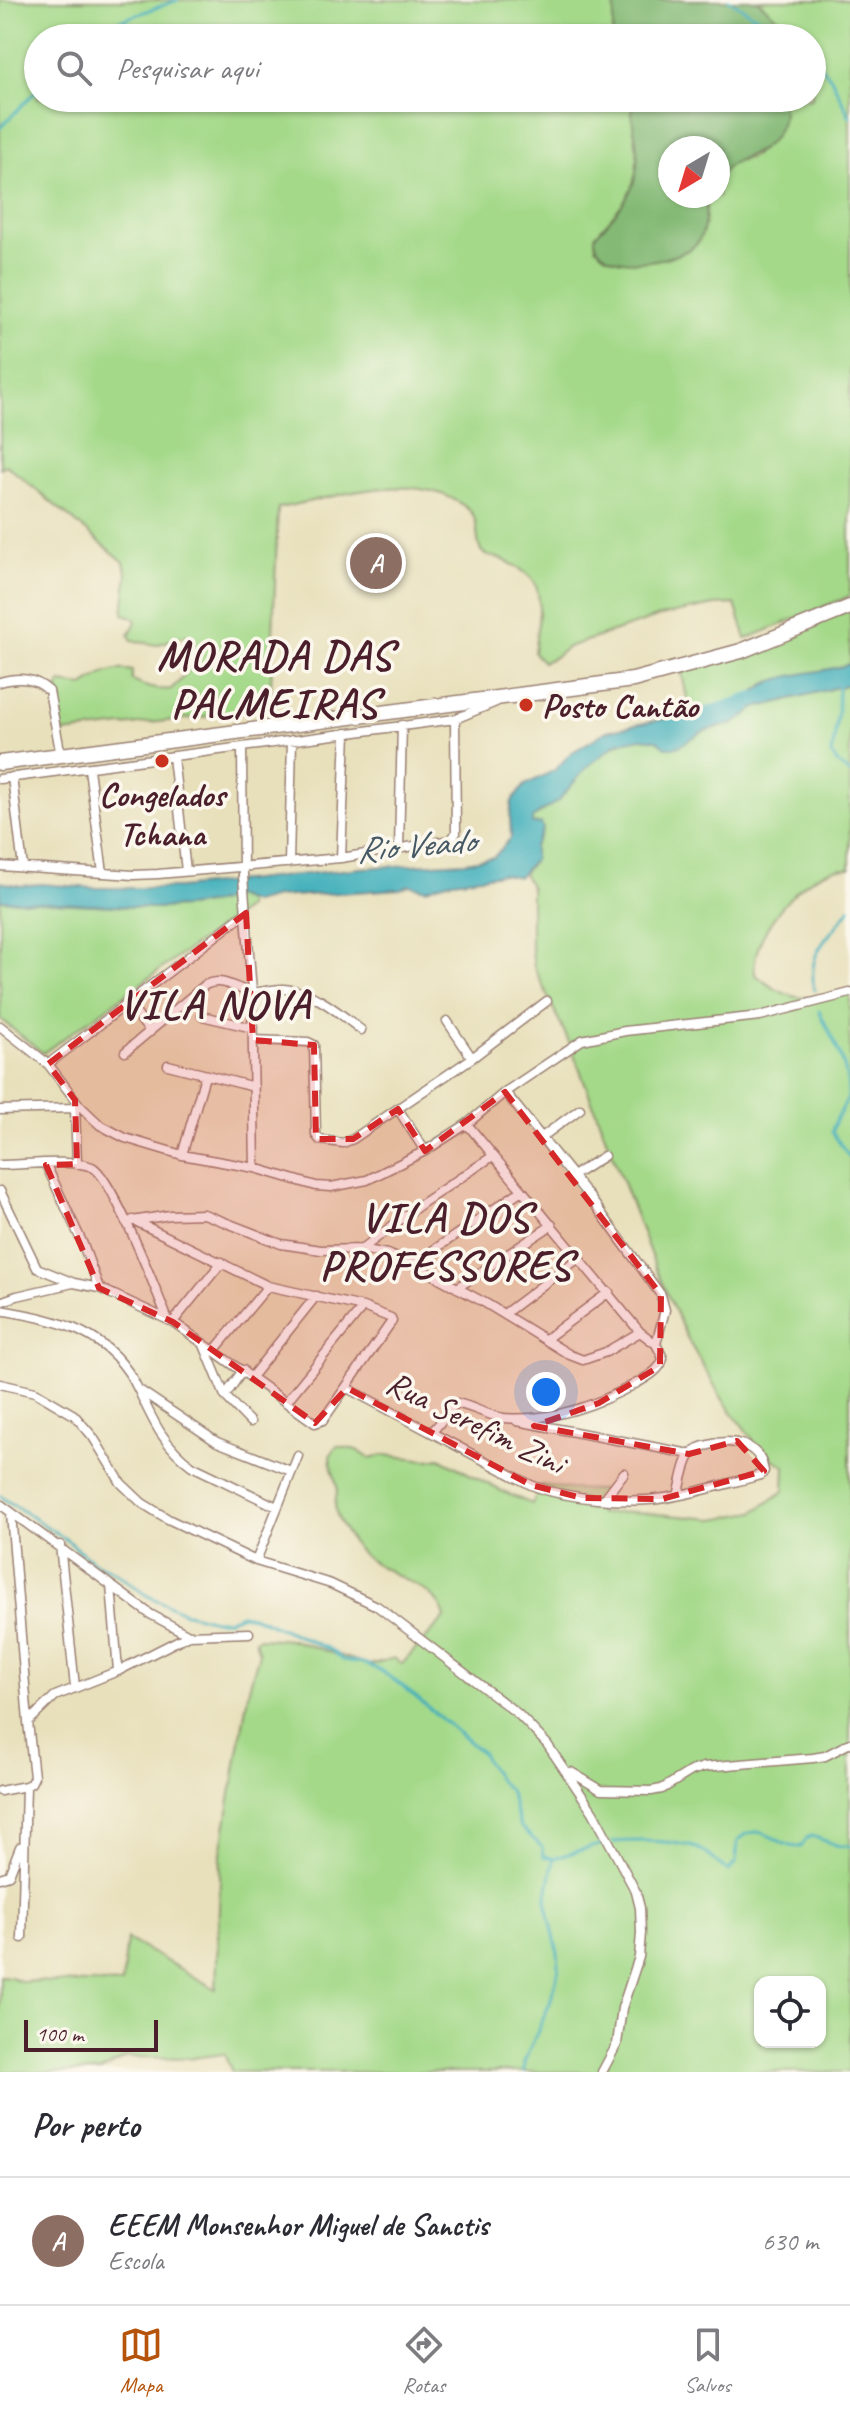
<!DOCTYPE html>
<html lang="pt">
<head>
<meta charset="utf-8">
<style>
	body { margin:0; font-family:Caveat,sans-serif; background:#f7f7f7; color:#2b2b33 }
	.controls { position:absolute; right:24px; bottom:24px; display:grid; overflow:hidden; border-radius:16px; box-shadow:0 2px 6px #0004 }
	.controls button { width:72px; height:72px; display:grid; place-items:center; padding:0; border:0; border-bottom:2px solid #e1e1e2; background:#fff; color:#2b2b33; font:40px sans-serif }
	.compass { position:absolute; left:658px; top:136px; width:72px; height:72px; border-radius:50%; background:#fff; box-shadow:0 2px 6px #0004; rotate:218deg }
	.scale { position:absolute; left:24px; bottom:20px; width:134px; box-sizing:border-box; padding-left:8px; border:4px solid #4a1f2b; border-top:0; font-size:22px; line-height:28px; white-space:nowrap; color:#4a1f2b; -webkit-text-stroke:6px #fbf7ec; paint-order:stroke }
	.you { position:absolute; left:546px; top:1392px; width:28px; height:28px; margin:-20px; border:6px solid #fff; border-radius:50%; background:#1a73e8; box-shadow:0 0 0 12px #1a73e833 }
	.badge { display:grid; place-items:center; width:52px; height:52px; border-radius:50%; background:#b45309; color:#fff; font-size:26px; font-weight:700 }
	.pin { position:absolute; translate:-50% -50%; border:4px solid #fff; box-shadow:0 2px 8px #0006 }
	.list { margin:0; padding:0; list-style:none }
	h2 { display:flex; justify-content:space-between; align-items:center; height:104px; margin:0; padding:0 32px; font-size:34px }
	h2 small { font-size:26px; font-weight:400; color:#7c7c81 }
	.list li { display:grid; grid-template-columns:52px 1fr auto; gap:24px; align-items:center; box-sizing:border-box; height:128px; padding:0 32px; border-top:2px solid #e1e1e2 }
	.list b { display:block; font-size:30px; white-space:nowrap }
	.list p { margin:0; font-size:26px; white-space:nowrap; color:#7c7c81 }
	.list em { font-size:26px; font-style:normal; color:#7c7c81 }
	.icon { flex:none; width:44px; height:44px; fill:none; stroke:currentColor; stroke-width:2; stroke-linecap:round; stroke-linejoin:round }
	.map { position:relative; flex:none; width:850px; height:2072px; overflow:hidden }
	.search { position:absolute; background:#fff; box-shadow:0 2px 6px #0004; left:24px; right:24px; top:24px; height:88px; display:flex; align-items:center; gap:20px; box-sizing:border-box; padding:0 28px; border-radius:44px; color:#7c7c81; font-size:30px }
	.sheet { height:232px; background:#fff }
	nav { display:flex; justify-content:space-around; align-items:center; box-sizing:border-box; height:112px; border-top:2px solid #e1e1e2; background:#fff; font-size:22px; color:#7c7c81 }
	nav a { display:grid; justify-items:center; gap:4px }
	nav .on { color:#b45309 }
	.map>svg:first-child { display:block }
	.green { fill:#a4d989; stroke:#777c5a; stroke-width:2; fill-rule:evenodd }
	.forest { fill:#83b975; stroke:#666c50; stroke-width:2 }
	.water { fill:#3eaeba; stroke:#446672; stroke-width:2 }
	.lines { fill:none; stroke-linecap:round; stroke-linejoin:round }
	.stream { stroke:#3eaeba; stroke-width:3 }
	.river { stroke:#3eaeba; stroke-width:16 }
	.minor-casing { stroke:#998073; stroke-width:11 }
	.trunk-casing { stroke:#998073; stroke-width:17 }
	.minor { stroke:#fff; stroke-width:8 }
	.trunk { stroke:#fff; stroke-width:14 }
	.marked { fill:#d62828; fill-opacity:0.2; stroke:#d62828; stroke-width:6; stroke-dasharray:16 10; stroke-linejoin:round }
	.poi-dot { fill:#c8321e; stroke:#fbf7ec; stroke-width:3 }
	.labels { text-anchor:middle; stroke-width:7; stroke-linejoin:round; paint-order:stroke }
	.poi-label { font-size:34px; font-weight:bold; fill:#4a1f2b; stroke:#fbf7ec; text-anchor:start }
	.street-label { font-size:34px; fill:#4a1f2b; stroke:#fbf7ec }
	.water-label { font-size:36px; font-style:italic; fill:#455864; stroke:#fbf7ec }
	.district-label { font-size:42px; font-weight:bold; letter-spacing:2px; fill:#4a1f2b; stroke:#fbf7ec }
</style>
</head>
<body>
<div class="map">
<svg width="850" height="2072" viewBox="0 0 850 2072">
	<rect width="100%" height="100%" fill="#fbf7ec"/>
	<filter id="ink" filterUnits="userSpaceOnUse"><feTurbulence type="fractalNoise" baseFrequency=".0125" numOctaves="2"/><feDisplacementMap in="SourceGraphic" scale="16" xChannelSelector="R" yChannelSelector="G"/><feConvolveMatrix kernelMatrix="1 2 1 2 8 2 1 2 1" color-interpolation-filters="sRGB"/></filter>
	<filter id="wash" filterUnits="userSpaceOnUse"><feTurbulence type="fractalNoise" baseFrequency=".006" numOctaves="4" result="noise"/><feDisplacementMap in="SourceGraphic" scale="32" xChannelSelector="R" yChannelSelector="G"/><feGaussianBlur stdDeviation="1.8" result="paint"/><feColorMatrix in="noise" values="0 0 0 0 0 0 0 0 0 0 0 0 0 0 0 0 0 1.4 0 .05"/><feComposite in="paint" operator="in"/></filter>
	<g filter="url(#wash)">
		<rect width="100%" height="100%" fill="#e8e0bb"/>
		<path class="green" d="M0 0H618L615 5 612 38H38V98H637C628 116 634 122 636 141 643 187 623 204 595 236L596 248 697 244 705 224 707 197 718 196C718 148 741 170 761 150 780 132 780 121 784 98H812V38H801L757 0H850V596L746 639 735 604 714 605 660 616 568 647 553 658 543 662 534 653C536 633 543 605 536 586 533 576 516 566 508 562 501 558 492 558 485 554 473 548 482 522 469 510 420 466 335 498 278 508L270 709 63 733 58 689 61 683 83 686C99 676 112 666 132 671V680C143 687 158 691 171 689 185 678 206 650 187 635L156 645 132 640 129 635 136 622 133 617 123 614 127 576 124 562 6 465 0 468Z
			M850 609V664C824 673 796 673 770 682 745 692 719 736 689 708L681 669Z
			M850 684V868C844 868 837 868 831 870 797 879 749 938 755 974 790 1004 807 1001 850 990V2072H232L224 2054 191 2058 127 2057 99 2072H0V1976L11 1977 20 1981 122 1984 127 1939 216 1989 221 1853 249 1688 259 1653 255 1640 260 1638 292 1640 369 1665 394 1658 402 1664 445 1618C439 1583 379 1575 358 1550 351 1541 339 1523 336 1512 333 1503 338 1495 337 1487 335 1476 330 1466 330 1456L337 1446 357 1450 369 1458 384 1455 428 1460 440 1458 501 1491 532 1504 542 1485 570 1489 601 1490 599 1514 633 1512 714 1519 754 1512 784 1491 785 1466 764 1454 723 1400 689 1342 658 1274 570 1044 534 967 531 945V888L523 873C538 858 529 855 536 842 541 834 541 833 541 823L532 824V818L541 813C569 785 599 742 640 738 653 737 666 743 677 747L704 731 735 723 755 708ZM760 1982H820V2042H760Z
			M235 896 247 901V908L43 1053 0 1019V900L152 908 186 907 220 902Z"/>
		<path class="forest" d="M618 0H757L801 38H612L615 4Z
			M636 98H784C782 106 784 116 781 124 766 161 739 149 718 177V148H670V196H707C705 212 707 232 696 244 680 262 593 276 595 236 623 205 643 186 636 141 634 123 628 115 636 98Z"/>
		<path class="water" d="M850 664V684L755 708 735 723 704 731 677 747H666L657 740 642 738 617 743 587 767 558 801 532 818V824L541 823 543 829 534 846V860L518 877 501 874 447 882 426 889 409 885 400 889 276 897 253 903 234 896 220 902 186 907 152 908 0 900V882L22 886 41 884 93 888H179L360 868 466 862 494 857 511 838 510 816 512 801 525 785 555 770 571 753 607 731 673 717C690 703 705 720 726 713 742 707 751 692 766 684 791 672 823 673 850 664Z"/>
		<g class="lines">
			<path class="stream" d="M729 0 791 38
				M98 38 119 21 178 0
				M812 56 831 78 850 117
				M0 128 38 89
				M838 685V711L832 754 837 763 850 773
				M814 990C807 947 829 940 850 908
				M819 1011C832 1038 850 1066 848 1098 843 1110 834 1119 832 1132L850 1158
				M0 1496 67 1540 93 1562 113 1571 148 1596 183 1612 214 1620H227L241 1614 252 1616 331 1650 343 1660 363 1663 380 1670 405 1688 481 1752 497 1779 509 1790 520 1826 542 1847 543 1856 554 1858 603 1844
				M613 1842C640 1840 672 1840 697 1848 709 1853 718 1865 729 1871L736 1862 738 1841C761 1817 777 1849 801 1847L807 1838 812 1836 839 1846H850
				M524 2072V2062L550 2003 559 1968 558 1953 546 1901 554 1858"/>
			<path class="river" d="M683 723 756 699"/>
		</g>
	</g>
	<g filter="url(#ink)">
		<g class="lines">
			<defs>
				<path id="minor" d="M0 682C18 677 34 677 49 691L61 756
					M242 747 243 876 252 992 255 1168
					M173 757 186 871
					M89 769 103 873
					M12 777 23 868
					M0 779 455 719 496 702
					M399 848 402 725
					M341 858 346 733
					M289 863 292 740
					M0 866 133 875 158 874 341 858 451 840 456 833 455 719
					M128 1003 150 1032
					M202 1016 253 1028
					M447 1021 472 1058
					M0 1026 48 1064 80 1106 100 1125 125 1138 182 1155 255 1168 316 1186 331 1187 367 1180 425 1151 467 1124 505 1092 582 1040 625 1031 760 1016 850 993
					M253 1040 308 1042 314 1045 316 1135 320 1140 343 1143 353 1139 472 1058 547 1001
					M125 1052 205 985C223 976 235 990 253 992 263 993 274 988 284 989 315 991 338 1012 361 1030
					M48 1064 246 913
					M168 1065 254 1087
					M75 1108 77 1164
					M398 1109 425 1151
					M0 1110 75 1108 80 1106
					M467 1124 640 1332 656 1344 665 1310 661 1295 591 1199 505 1092
					M542 1137 580 1109
					M182 1155 205 1076
					M0 1165C24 1165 72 1159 92 1167 111 1174 158 1295 168 1320
					M46 1165 82 1242 99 1288
					M571 1177 604 1156
					M0 1191 37 1268 74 1283 99 1288 173 1322 315 1423 323 1420 392 1321 391 1318 363 1307 268 1286 133 1220
					M126 1222 170 1215 204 1214 281 1244 321 1250 361 1249 387 1254 413 1264 487 1304 570 1355 583 1360 606 1352 640 1332
					M362 1249 421 1204 493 1156
					M413 1264 522 1190
					M457 1288 552 1225
					M0 1302 17 1296 73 1283
					M0 1310C59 1320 111 1331 139 1391 153 1421 164 1446 192 1466L277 1507
					M504 1314 580 1257
					M173 1322 222 1262
					M547 1338 609 1292
					M204 1345 225 1396 250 1422
					M214 1351 268 1286
					M252 1376 316 1296
					M0 1384 35 1392 74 1415 93 1437 121 1483 142 1503 168 1519 256 1561 331 1584 377 1606 518 1714 547 1744 593 1812 636 1892 640 1908 641 1933 639 1957 622 2008 617 2044 602 2072
					M347 1388 531 1485C566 1499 627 1504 665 1498 697 1493 729 1483 761 1475L764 1471C760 1443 731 1438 709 1445 703 1446 696 1448 692 1453 684 1462 682 1483 678 1495
					M141 1391 217 1442 291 1471
					M225 1396 243 1370
					M286 1402 363 1307
					M517 1421 690 1454
					M433 1431 456 1403C472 1406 488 1416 504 1418 552 1422 596 1406 637 1383 647 1377 661 1370 663 1358L656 1344
					M605 1498 624 1473
					M0 1504 150 1614 189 1635
					M11 1513 28 1722
					M60 1545 75 1687
					M256 1561 298 1456
					M111 1585 118 1671
					M571 1772 601 1790 651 1791 662 1789 691 1771 704 1767 813 1758 825 1756 850 1743
					M0 1791 26 1786
					M0 1878 9 1875 20 1847
					M22 1938 26 1786 31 1783 34 1777 28 1722 55 1696 118 1671 189 1635 249 1633"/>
				<path id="trunk" d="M0 763 633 680 741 651 850 607"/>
			</defs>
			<use href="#minor" class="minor-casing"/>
			<use href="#trunk" class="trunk-casing"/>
			<use href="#minor" class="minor"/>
			<use href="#trunk" class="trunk"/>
		</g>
	</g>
	<path class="marked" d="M246 913 253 1040 314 1045 316 1139H353L398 1109 425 1151 505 1092 661 1295 660 1366 599 1403 534 1426 689 1454 737 1441 764 1471 662 1499 582 1498 531 1485 347 1388 315 1423 173 1322 99 1288 46 1165 77 1164 75 1100 48 1064Z"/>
	<g class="poi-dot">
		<circle cx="526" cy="705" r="8"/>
		<circle cx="162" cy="761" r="8"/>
	</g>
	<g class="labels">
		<g class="poi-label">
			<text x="542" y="717">Posto Cantão</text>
			<text x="162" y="806" text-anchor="middle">Congelados<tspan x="162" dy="39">Tchana</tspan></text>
		</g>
		<g class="street-label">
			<text transform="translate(476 1422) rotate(26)" y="12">Rua Serefim Zini</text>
		</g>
		<g class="water-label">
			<text transform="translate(415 844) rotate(-5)" y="13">Rio Veado</text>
		</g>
		<g class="district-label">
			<text x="275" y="669">MORADA DAS<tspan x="275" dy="48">PALMEIRAS</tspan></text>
			<text x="215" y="1018">VILA NOVA</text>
			<text x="446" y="1231">VILA DOS<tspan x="446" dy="48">PROFESSORES</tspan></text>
		</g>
	</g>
</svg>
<div class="controls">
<button><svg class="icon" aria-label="locate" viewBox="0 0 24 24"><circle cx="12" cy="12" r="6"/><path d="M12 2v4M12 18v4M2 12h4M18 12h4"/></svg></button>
</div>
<svg class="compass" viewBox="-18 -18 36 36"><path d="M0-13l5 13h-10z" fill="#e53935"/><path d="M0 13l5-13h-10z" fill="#7c7c81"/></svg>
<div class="scale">100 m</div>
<div class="you"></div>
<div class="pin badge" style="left:376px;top:563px;background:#8d6e63">A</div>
<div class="search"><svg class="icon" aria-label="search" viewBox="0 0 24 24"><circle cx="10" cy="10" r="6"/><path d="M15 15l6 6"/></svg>Pesquisar aqui</div>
</div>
<section class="sheet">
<h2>Por perto<small></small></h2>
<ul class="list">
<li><span class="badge" style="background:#8d6e63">A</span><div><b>EEEM Monsenhor Miguel de Sanctis</b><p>Escola</p></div><em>630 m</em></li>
</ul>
</section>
<nav>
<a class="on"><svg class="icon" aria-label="map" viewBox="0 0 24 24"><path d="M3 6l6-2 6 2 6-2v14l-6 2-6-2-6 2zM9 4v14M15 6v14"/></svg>Mapa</a>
<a><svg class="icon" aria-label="directions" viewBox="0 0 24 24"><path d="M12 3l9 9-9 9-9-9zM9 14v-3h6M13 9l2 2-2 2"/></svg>Rotas</a>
<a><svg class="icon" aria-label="saved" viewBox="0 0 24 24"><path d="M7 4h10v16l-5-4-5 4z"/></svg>Salvos</a>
</nav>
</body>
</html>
